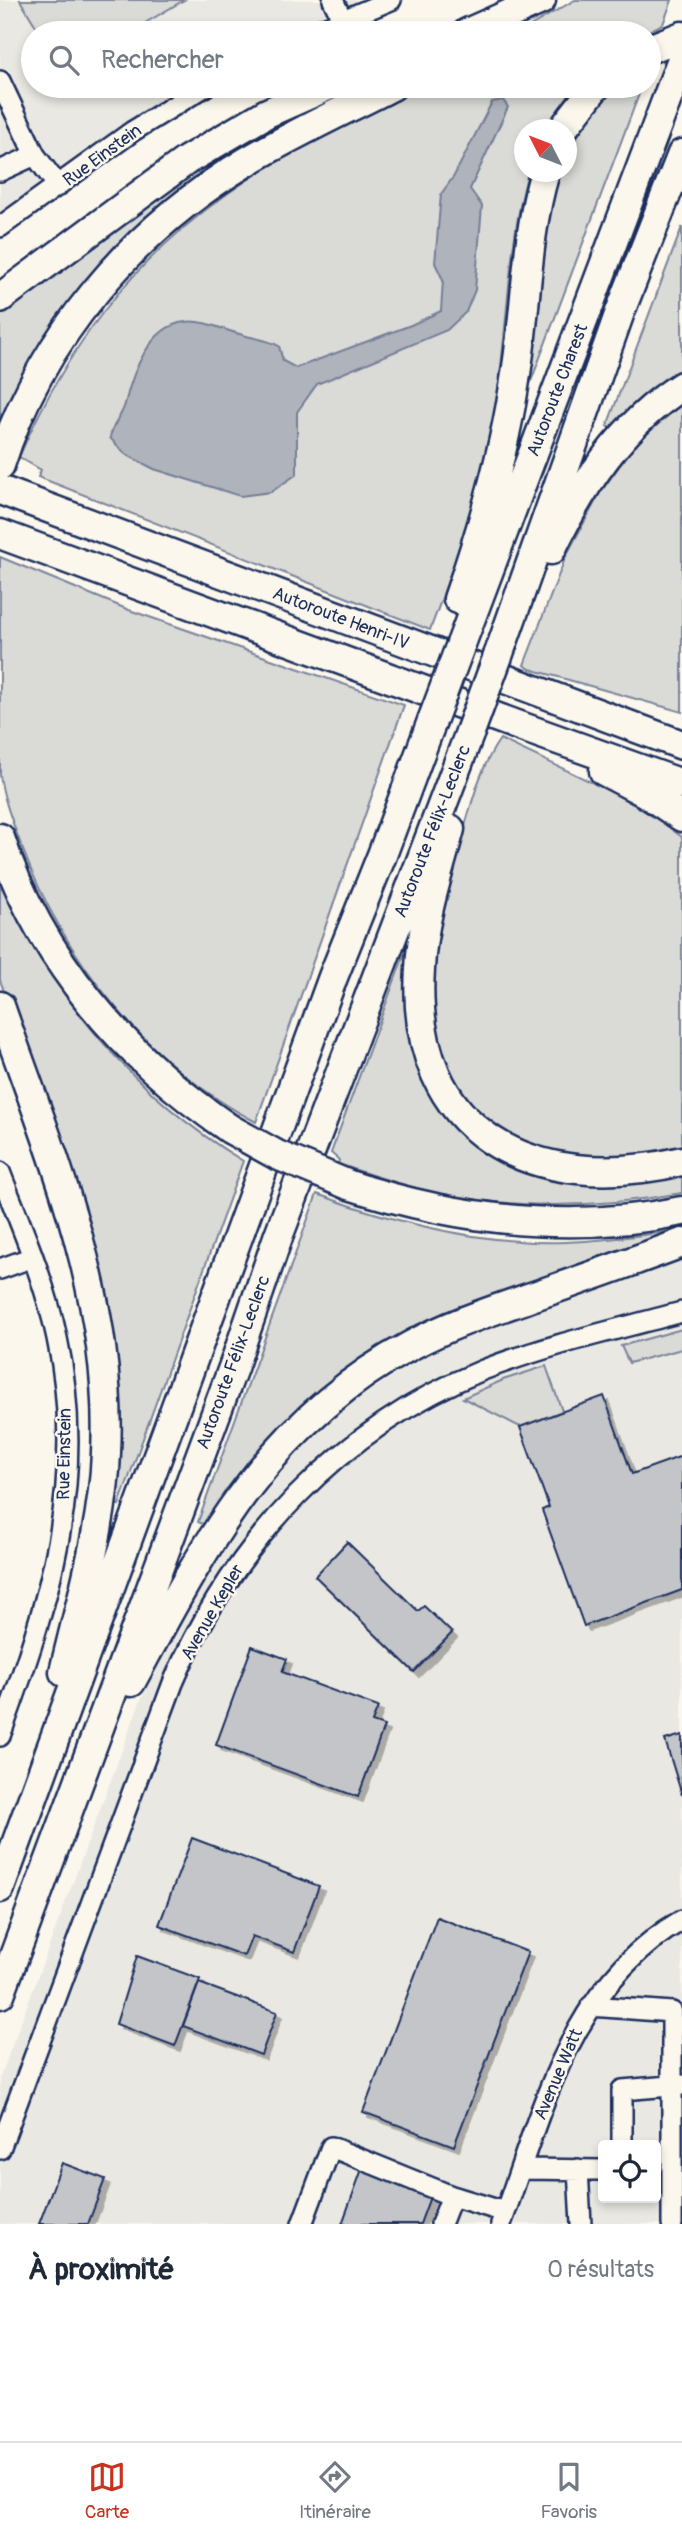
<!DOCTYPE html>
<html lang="fr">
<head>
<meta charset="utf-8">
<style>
	body { margin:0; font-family:Pangolin,sans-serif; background:#f6f6f7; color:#1f2937 }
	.controls { position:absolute; right:21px; bottom:21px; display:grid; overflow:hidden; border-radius:7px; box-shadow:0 4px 10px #0003 }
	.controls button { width:63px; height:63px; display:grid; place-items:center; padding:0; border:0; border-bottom:2px solid #e0e1e3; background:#fff; color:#1f2937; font:35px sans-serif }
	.compass { position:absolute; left:514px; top:119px; width:63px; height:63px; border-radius:50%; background:#fff; box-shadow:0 4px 10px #0003; rotate:312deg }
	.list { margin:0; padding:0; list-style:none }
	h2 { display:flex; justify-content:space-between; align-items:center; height:91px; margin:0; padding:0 28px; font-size:30px }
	h2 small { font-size:23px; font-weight:400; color:#747a83 }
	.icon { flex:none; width:38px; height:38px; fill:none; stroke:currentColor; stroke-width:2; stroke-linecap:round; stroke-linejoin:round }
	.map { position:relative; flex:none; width:682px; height:2224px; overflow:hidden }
	.search { position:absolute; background:#fff; box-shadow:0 4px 10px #0003; left:21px; right:21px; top:21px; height:77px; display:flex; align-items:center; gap:18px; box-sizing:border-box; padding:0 24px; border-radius:38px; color:#747a83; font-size:26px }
	.sheet { height:217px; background:#fff }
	nav { display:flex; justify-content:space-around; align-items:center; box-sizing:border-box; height:98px; border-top:2px solid #e0e1e3; background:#fff; font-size:19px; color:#747a83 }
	nav a { display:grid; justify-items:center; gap:4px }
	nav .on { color:#c8321e }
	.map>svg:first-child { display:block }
	.built { fill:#eae8e2; fill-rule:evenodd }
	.green { fill:#dadad7; stroke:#7a849a; stroke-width:2 }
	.water { fill:#afb3bb; stroke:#747e96; stroke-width:2 }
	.building { fill:#c3c5c9; stroke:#1b2f5e; stroke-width:2; filter:url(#shadow) }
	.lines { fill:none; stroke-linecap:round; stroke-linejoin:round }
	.minor-casing { stroke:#1b2f5e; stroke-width:24 }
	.highway-casing { stroke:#1b2f5e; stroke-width:33 }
	.minor { stroke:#fbf7ec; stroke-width:19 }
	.highway { stroke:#fbf7ec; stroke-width:28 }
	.highway-bridge-casing { stroke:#1b2f5e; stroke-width:33; stroke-linecap:butt }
	.highway-bridge { stroke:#fbf7ec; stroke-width:28 }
	.labels { text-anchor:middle; stroke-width:5; stroke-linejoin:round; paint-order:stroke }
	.street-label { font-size:18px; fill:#1b2f5e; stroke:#fbf7ec }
</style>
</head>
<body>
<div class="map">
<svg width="682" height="2224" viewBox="0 0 682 2224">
	<defs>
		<filter id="shadow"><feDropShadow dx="5" dy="5" stdDeviation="0" flood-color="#0004"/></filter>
	</defs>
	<rect width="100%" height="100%" fill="#fbf7ec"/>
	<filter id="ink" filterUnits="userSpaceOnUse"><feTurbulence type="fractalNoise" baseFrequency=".0143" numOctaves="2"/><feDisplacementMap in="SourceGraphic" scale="14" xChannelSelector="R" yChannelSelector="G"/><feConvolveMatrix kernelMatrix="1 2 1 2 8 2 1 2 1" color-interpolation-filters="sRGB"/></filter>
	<g filter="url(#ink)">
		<path class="built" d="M0 0H391L312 33H33V86H206L0 227Z
			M682 1255V2224H0V2078L140 1702 183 1610 235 1523 284 1463 313 1435 340 1411 411 1364 443 1346 581 1290ZM603 2145H656V2198H603Z"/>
		<path class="green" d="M20 0H184L128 33H40Z
			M575 0H672L663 24 645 33H518Z
			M423 86H575L545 129 524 130V172H528C508 245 508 323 497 399 486 478 458 556 430 630L38 477 41 470 19 457C67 347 129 264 227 194 287 151 357 120 423 86Z
			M618 86H642L530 384 524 381 550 202 560 172H566L567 153 592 113Z
			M224 152 227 157C209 169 191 181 174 194 96 253 38 334 0 423V312L180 179Z
			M682 227V375L614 430 607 426Z
			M682 404V712L530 669 524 665 566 556 600 493 636 443Z
			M0 557 129 610 404 705 256 1122C147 1065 64 959 21 845 13 823 3 799 0 775 0 752 0 728 0 706 0 656 0 607 0 557Z
			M500 739C561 769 629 795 682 837V1147C596 1169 481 1159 445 1063 422 1000 439 915 457 853 469 816 477 771 500 739Z
			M0 879C50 994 135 1096 243 1161L119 1505 112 1503 113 1339 103 1281 84 1218 0 980Z
			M415 925 412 1020 496 1156 682 1171V1193C603 1207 520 1210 441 1194 406 1187 371 1175 338 1164L339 1160 331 1153Z
			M317 1194C396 1223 481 1245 565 1242 601 1241 637 1236 673 1231L675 1238 386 1345 207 1526 198 1522Z
			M682 1329V1349L629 1363 621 1346Z
			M546 1366 562 1411 520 1427 463 1398 503 1380Z"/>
		<path class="water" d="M503 100 508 107 470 189 482 206 475 290 466 312 447 330 317 384 297 412V474L271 492 240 496 154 469 125 454 110 438C111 426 122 416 125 404 132 374 149 326 185 322 204 319 225 331 243 335 256 339 267 339 279 346L283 361 296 368 411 325 441 311 443 280 435 263 441 194 454 176 492 102Z"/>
		<path class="building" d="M604 1396 632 1474 682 1456V1590L584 1626 542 1510 549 1507 520 1427Z
			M347 1542 418 1611 424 1606 452 1633 414 1672 315 1576Z
			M252 1646 287 1659 282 1672 378 1707 372 1722 384 1726 358 1797 216 1745Z
			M682 1735V1795L665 1740Z
			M192 1838 319 1886 294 1952 252 1936 244 1956 159 1925Z
			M437 1917 528 1952 454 2146 363 2112Z
			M137 1956 200 1979 175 2046 116 2024Z
			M199 1983 277 2012 261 2055 183 2026Z
			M62 2163 105 2179 88 2224H39Z
			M362 2169 431 2194 420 2224H342Z"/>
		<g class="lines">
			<defs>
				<path id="minor" d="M333 0 342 19
					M312 33 391 0
					M0 81 35 155
					M0 171 35 155 58 186
					M0 227 133 131 206 86
					M0 1172C21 1226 45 1281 57 1338 88 1481 49 1603 0 1736
					M0 1269 33 1257
					M591 2006 672 2012V2224
					M622 2145V2090L682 2085
					M0 2149 173 1683C233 1543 340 1428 483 1370 547 1345 615 1330 682 1312
					M521 2169 603 2170
					M578 2169 581 2224
					M302 2224 331 2147 452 2196
					M441 2224 452 2196 505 2212
					M501 2224C542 2111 570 1985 682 1920"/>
				<path id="highway" d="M467 33 541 0
					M649 49 682 36
					M562 130 596 86
					M0 298 187 160 267 113 328 86
					M0 465C40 338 133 230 246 162 293 134 343 111 392 86
					M0 490 682 745
					M0 534 525 728 682 784
					M551 550C582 485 621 425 682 386
					M458 599C484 524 506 446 517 367 527 302 526 235 545 172
					M461 644 682 59
					M498 656 620 312 682 154
					M604 771 646 793 682 817
					M450 829C438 874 422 921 420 969 409 1135 535 1196 682 1161
					M0 838C40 960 125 1058 230 1129
					M0 1006C50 1151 114 1297 106 1453 103 1528 81 1599 64 1672
					M349 1185C457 1220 569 1234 682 1211
					M131 1682C204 1547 267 1422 410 1346 450 1324 494 1310 537 1295 586 1278 634 1261 682 1243
					M0 1888 333 977 382 855 432 721
					M0 1994 234 1365 278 1237 470 732"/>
			</defs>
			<use href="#minor" class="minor-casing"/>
			<use href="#highway" class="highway-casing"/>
			<use href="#minor" class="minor"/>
			<use href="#highway" class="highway"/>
			<defs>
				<path id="highway-bridge" d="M432 721 461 644
					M470 732 498 656
					M230 1129 277 1155 349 1185"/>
			</defs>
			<use href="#highway-bridge" class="highway-bridge-casing"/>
			<use href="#highway-bridge" class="highway-bridge"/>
		</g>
	</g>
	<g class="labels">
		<g class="street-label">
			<text transform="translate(102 155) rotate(-36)" y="6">Rue Einstein</text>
			<text transform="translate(557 390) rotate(-69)" y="6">Autoroute Charest</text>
			<text transform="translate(341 618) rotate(21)" y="6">Autoroute Henri-IV</text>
			<text transform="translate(432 831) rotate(-69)" y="6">Autoroute Félix-Leclerc</text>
			<text transform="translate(233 1362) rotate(-70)" y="6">Autoroute Félix-Leclerc</text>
			<text transform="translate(64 1454) rotate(-89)" y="6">Rue Einstein</text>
			<text transform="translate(212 1612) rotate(-60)" y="6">Avenue Kepler</text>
			<text transform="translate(558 2074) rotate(-67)" y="6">Avenue Watt</text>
		</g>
	</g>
</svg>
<div class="controls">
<button><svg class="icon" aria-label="locate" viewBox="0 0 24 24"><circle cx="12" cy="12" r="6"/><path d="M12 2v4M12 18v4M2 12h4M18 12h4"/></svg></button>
</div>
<svg class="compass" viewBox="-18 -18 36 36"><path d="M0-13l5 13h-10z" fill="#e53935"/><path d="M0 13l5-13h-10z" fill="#747a83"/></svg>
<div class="search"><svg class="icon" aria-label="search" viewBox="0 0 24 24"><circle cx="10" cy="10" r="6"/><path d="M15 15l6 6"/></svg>Rechercher</div>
</div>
<section class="sheet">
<h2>À proximité<small>0 résultats</small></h2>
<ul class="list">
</ul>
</section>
<nav>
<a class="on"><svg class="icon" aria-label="map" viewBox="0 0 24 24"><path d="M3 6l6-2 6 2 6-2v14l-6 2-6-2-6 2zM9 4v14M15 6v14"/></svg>Carte</a>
<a><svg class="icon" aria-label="directions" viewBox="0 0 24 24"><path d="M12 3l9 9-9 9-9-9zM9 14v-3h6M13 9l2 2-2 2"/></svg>Itinéraire</a>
<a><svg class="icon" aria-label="saved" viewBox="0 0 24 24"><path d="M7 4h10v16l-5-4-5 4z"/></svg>Favoris</a>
</nav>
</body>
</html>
